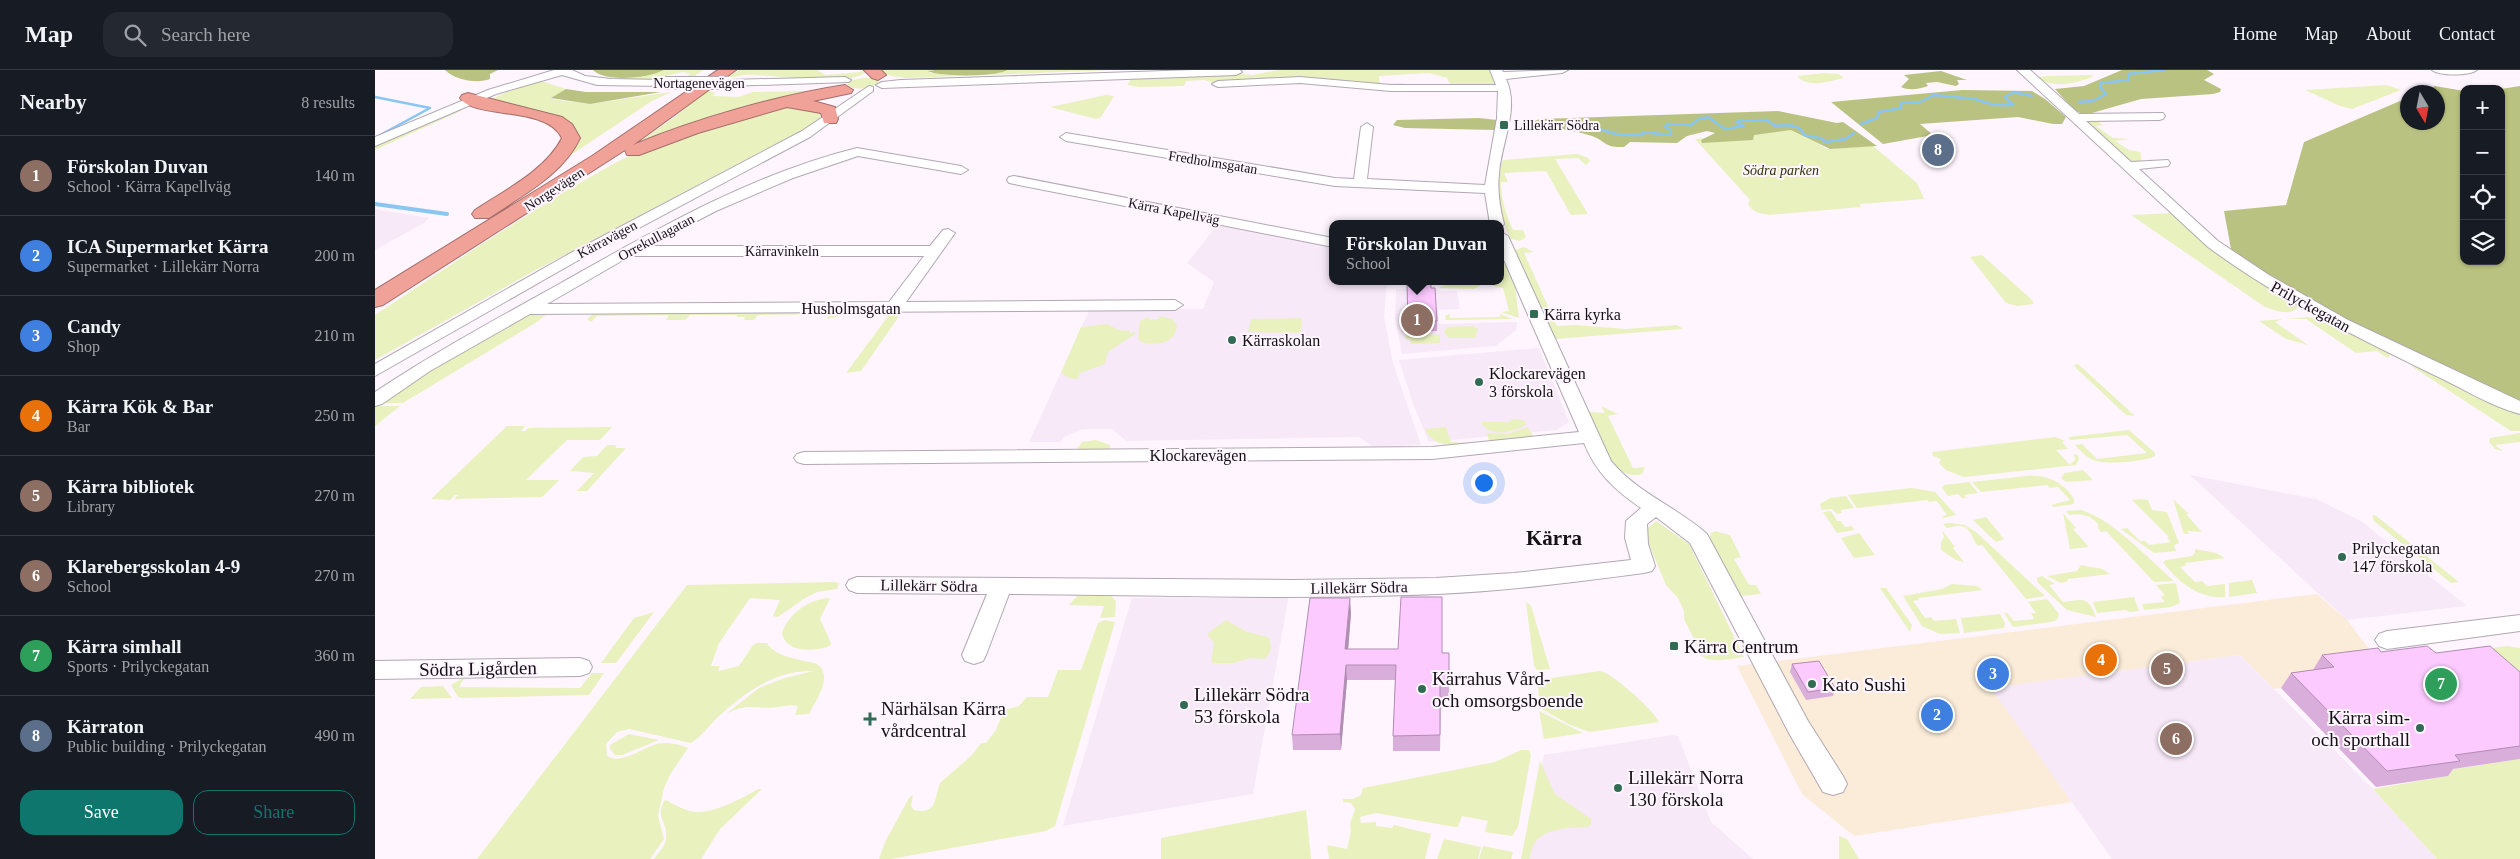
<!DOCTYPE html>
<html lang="en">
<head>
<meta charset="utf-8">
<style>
	body { margin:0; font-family:Georgia,serif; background:#242831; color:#f1f3f6 }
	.controls { position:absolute; right:15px; top:15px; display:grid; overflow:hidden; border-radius:10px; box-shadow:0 1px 4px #0004 }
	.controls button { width:45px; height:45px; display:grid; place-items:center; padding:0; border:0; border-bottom:1px solid #363941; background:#171b24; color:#f1f3f6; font:25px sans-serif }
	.compass { position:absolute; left:2025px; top:15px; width:45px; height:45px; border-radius:50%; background:#171b24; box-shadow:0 1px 4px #0004; rotate:170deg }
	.you { position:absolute; left:1108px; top:412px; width:18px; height:18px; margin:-12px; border:4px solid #fff; border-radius:50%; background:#1a73e8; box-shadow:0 0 0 8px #1a73e833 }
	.badge { display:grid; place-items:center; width:32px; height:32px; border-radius:50%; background:#0f766e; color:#fff; font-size:16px; font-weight:700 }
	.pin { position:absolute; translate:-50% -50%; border:2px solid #fff; box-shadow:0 1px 5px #0006 }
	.popup { position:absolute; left:954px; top:150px; width:175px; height:65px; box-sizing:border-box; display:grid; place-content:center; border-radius:10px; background:#171b24; filter:drop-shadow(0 1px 4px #0005); font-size:16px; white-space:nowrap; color:#9ea1a6 }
	.popup b { font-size:19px; color:#f1f3f6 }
	.popup::after { content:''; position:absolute; left:50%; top:100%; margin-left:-10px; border:10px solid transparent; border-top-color:#171b24 }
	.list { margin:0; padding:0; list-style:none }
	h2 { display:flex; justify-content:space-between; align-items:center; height:65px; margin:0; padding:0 20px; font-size:21px }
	h2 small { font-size:16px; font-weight:400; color:#9ea1a6 }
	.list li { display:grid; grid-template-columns:32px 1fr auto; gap:15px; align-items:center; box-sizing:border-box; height:80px; padding:0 20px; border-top:1px solid #363941 }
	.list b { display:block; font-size:19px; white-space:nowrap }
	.list p { margin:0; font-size:16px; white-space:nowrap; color:#9ea1a6 }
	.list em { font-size:16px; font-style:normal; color:#9ea1a6 }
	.actions { display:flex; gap:10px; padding:15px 20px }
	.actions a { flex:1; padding:11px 0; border:1px solid #0f766e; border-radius:15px; text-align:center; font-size:18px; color:#0f766e }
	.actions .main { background:#0f766e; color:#fff }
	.icon { flex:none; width:28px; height:28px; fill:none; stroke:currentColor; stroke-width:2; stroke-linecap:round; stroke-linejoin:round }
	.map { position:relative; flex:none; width:2145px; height:789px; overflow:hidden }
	header { display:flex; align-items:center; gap:30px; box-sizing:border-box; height:70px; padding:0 25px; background:#171b24; border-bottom:1px solid #363941 }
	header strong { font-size:24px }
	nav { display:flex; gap:28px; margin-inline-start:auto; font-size:18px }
	.search { width:350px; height:45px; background:#242831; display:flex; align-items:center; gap:12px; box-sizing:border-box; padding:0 18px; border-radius:15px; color:#9ea1a6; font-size:19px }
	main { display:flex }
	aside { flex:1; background:#171b24 }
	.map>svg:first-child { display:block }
	.commercial { fill:#fbecd9 }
	.built { fill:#f8e9f8 }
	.green { fill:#e9f1be }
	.forest { fill:#b9c280 }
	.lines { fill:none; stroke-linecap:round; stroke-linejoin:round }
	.stream-far1 { stroke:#89c6f1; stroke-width:2.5 }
	.stream { stroke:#89c6f1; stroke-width:4 }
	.minor-casing { stroke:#b1a8b1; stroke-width:2 }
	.highway-casing { stroke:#a36f6a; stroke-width:2 }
	.minor { fill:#fff; fill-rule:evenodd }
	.highway { fill:#f0a198; fill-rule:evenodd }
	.minor-bridge-casing { stroke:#b1a8b1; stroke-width:14; stroke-linecap:butt }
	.minor-bridge { stroke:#fff; stroke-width:12 }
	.wall { fill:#d9aedb }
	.shaded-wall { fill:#b08db2 }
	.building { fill:#fccaff; stroke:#b08db2 }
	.poi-dot { fill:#316b54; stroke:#fef5fe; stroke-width:2 }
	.labels { text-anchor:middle; stroke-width:4; stroke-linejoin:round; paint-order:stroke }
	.far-street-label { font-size:14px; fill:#141114; stroke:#fef5fe }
	.far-poi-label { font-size:14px; fill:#141114; stroke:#fef5fe; text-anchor:start }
	.far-park-label { font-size:14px; font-style:italic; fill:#2e3200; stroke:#fef5fe }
	.street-label { font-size:16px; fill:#141114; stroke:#fef5fe }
	.poi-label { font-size:16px; fill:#141114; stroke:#fef5fe; text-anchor:start }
	.near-poi-label { font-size:19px; fill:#141114; stroke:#fef5fe; text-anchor:start }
	.near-street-label { font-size:19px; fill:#141114; stroke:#fef5fe }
	.district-label { font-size:21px; font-weight:bold; fill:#141114; stroke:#fef5fe }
</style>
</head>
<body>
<header>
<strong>Map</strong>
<div class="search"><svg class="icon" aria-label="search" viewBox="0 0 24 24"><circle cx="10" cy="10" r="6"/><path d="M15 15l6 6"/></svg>Search here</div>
<nav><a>Home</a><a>Map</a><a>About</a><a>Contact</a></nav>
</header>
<main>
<aside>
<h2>Nearby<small>8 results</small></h2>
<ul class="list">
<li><span class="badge" style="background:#8d6e63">1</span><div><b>Förskolan Duvan</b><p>School · Kärra Kapellväg</p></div><em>140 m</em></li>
<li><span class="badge" style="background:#3f7fe0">2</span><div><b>ICA Supermarket Kärra</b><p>Supermarket · Lillekärr Norra</p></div><em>200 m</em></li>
<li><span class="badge" style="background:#3f7fe0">3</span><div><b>Candy</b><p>Shop</p></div><em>210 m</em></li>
<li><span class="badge" style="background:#e8710a">4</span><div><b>Kärra Kök &amp; Bar</b><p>Bar</p></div><em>250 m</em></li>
<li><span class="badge" style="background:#8d6e63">5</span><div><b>Kärra bibliotek</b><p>Library</p></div><em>270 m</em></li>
<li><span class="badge" style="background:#8d6e63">6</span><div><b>Klarebergsskolan 4-9</b><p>School</p></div><em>270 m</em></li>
<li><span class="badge" style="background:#2e9e5b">7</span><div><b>Kärra simhall</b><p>Sports · Prilyckegatan</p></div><em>360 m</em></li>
<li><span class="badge" style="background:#5c6f8a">8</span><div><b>Kärraton</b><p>Public building · Prilyckegatan</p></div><em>490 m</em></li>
</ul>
<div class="actions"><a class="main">Save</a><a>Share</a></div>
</aside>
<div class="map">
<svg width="2145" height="789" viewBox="0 0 2145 789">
	<rect width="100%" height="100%" fill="#fef5fe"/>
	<path class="commercial" d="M1942 524 1972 550 2004 592 1949 612 1899 619 1865 585 1617 618 1697 732 1479 766 1427 724 1362 596Z"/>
	<path class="built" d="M0 139 54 148 49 153 0 180Z
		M843 154 958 178V211H1012L1009 247 1018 293 1046 375 997 376 984 367 751 371 737 359H708L689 367 685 372H654L715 239H828L839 212 812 193Z
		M1056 218 1066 221H1082L1085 239 1063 240 1064 254 1142 252 1141 260 1121 276 1027 284 1020 247 1021 219Z
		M1164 278 1194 352 1182 360 1054 372 1038 334 1024 290Z
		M1815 405 1941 429 1986 451 2092 536 1972 550Z
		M914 525 878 724 688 756 757 528Z
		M1865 585 1998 719 2062 789H1737L1616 618Z
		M1298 665 1303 666 1336 752 1378 789H1148L1169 685Z"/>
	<path class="green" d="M289 0H328L313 11 307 9 315 4 308 2 273 10 233 8 263 7Z
		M364 0H442L451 5 486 2 487 0H491L492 2C466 19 400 3 369 5 361 6 353 9 346 11Z
		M503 0H560H555V3L574 5 624 3 631 0H737L531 8 516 6Z
		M904 0H1116L1123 14 1121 16H1070L1069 14H1075L1072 8 1054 3 1004 6V11L1007 14 1029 13 1031 16 983 13H840L829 10 811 11 809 16 764 17 752 15 759 6 854 2 877 5Z
		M1449 3 1464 4 1469 8C1455 11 1433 19 1422 6Z
		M1673 6 1715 5 1719 6C1701 14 1677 19 1661 7Z
		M488 8H500L505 11C497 19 481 21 472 15L477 10Z
		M166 11 191 19 176 29 215 34 296 22 277 31 187 91 201 63 112 31 143 17Z
		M2012 15 2026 20 1977 39 1965 36 1930 20Z
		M436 21 251 81 301 46 330 22H340L338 26 364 27 378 22Z
		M731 25 739 26 726 47 721 49 675 37Z
		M420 36 445 42V49L433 57 159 201 0 290V245L107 174 194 119 240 93 267 80 400 38Z
		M84 39 88 40 0 80V75Z
		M1711 50H1721L1728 55 1721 56 1738 68 1754 69 1740 71 1754 80 1765 82 1767 92H1754L1710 52Z
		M1416 58 1452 79 1498 76 1542 113 1549 129 1485 134 1486 137 1394 145C1385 143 1378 143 1373 134L1375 130 1320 69Z
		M1202 84 1213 88 1215 91 1211 95 1203 88 1180 89 1213 144 1196 145 1171 101 1129 103 1133 112H1126C1126 129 1131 145 1138 160H1148L1151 167 1145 171 1136 169C1124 149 1118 113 1128 90Z
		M1798 143 1920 233 1923 238C1913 246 1901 241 1890 237L1756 145Z
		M1149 177 1159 182 1149 183 1182 256 1200 255 1251 259 1302 255 1308 259 1179 269 1140 180Z
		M1607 185 1657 230 1659 234 1642 236 1631 233 1595 187Z
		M1126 187 1140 216 1144 248 1126 242 1134 241 1128 218 1119 216 1116 212 1126 211Z
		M1077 211H1097L1105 216 1099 219 1064 218Z
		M465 241 466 244 462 247 451 249 455 244 383 245 379 250H369L370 247H361L363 245H315L310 250H291L294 245 222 246 216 252 212 249 219 243Z
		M527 242 486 301 471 303 514 245Z
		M155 243H173L162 252 28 333H4L38 310Z
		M1075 244V248L1125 247V244L1137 249 1071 250 1070 246Z
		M783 246 797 249 802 255C801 274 781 276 766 272L763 268 765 251 774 247 775 250 784 249Z
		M1933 247 1953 251 2014 283 2015 286 2012 288 2002 281 1981 283 1931 249H1912Z
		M926 248 927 249 926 261 923 263 873 262 876 250 879 249Z
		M1908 249 1900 252 1933 275 1911 269 1884 251Z
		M732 254 744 260 755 261 754 264 760 262V264L733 282 730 294 705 303 703 309 694 308 686 303 706 257Z
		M1098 256 1103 259 1100 268H1073L1069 261 1072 257Z
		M1031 263 1065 265V273L1036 274 1035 269H1030Z
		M1703 294 1760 346H1761L1751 345 1700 297 1699 295Z
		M2036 296 2044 297 2145 342V361H2136Z
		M0 336H25L0 356Z
		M1226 336 1243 344 1233 346 1258 398 1270 397 1267 404C1234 412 1223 366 1215 342L1230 343Z
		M1138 349 1149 350 1151 354C1140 363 1113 368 1106 352H1134Z
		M132 356H150L146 361H150L154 358 237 357 225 370H192L151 410H184L167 427 79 429 83 425H80L75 430 56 429Z
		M1071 357 1076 372 1092 373C1074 376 1059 377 1050 359Z
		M1153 357 1158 366 1114 371 1112 363 1133 364Z
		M1754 360 1780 383V386C1769 392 1730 395 1718 390 1711 387 1705 380 1700 375L1707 374 1722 389 1772 383 1752 365 1695 370 1693 367Z
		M2145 363V372L2120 375 2128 381 2120 379 2114 372 2115 368Z
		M1680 367 1690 371 1687 372 1693 379 1681 380 1695 395 1700 390 1699 384 1703 385 1704 389 1701 395 1589 407 1571 400 1564 393 1566 389 1558 386 1557 382Z
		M721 370 735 375V381L708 382 703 378 707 372Z
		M232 375H242L240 378H251L212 421H202L219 403 195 401 208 387 222 386Z
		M1708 400 1718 410 1691 412 1686 408 1690 403Z
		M1651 406C1668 405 1679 408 1692 420 1696 425 1700 427 1699 434L1679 437 1676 435 1695 430 1683 417 1675 418 1672 415 1606 422 1597 412Z
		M1594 412 1603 423 1589 425 1591 428H1587L1583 424 1573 426 1567 418 1569 415Z
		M1537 418 1560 422 1581 445 1568 448 1567 446 1572 445 1562 431 1554 432 1552 430 1482 438 1473 425Z
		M1471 426 1479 438 1466 440 1467 443 1462 444 1457 439 1447 440 1445 434 1455 428Z
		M1765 429 1773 430 1777 440 1792 442 1804 473 1799 475 1801 481 1779 483 1746 459 1752 458 1765 471H1770L1774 475 1796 472 1792 468 1794 467 1757 430Z
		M1798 429 1814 444H1811L1827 462 1812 461 1814 464H1809Z
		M1706 440C1736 448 1775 490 1799 511L1779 512 1731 461 1726 462 1723 458V454C1715 445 1706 443 1694 445L1691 441Z
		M1456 441 1462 451H1466L1470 457 1477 456 1479 460 1462 463 1448 442Z
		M1688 443 1701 458 1698 459 1714 477 1695 479Z
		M2000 445 2084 512 2076 513 1999 451 1997 446Z
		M1611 447 1629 469 1621 472 1598 450Z
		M1281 451 1314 474 1369 587C1353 589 1333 595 1322 582L1325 581 1309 549V541L1303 528 1291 515 1272 470 1273 458Z
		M1574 453 1590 455 1601 462 1670 526 1651 529 1607 475 1603 476C1593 463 1597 451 1572 458L1568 454Z
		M1567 460 1580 477 1578 478 1589 492 1581 490 1566 480V472L1569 467Z
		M1340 461 1355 465 1366 487 1359 489 1374 515H1381L1386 524 1366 526 1335 468 1336 463Z
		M1484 463 1500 485 1479 488 1466 468Z
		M1820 479 1841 483 1850 488 1810 493 1812 495 1805 497 1820 512 1827 511 1832 516 1850 514V527C1826 530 1801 511 1788 492L1791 490 1817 486 1820 483Z
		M1706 495 1727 499 1735 504 1692 509 1693 511 1686 513 1672 506 1702 501Z
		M1667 506 1680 514 1674 515 1688 532C1709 530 1712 525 1721 547L1692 540 1663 513 1662 508Z
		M1877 510 1882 523 1854 527V513Z
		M459 512 464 513 462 519 442 522 430 528 403 547 398 546 405 530 375 528 344 573 336 596H345L343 601 364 596 378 575 382 573H392C401 588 426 589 442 594 459 606 441 630 434 644L420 645 423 636C415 634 410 636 403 637 380 640 374 632 351 644L384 618 410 608 439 601C401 599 367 624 341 649 333 657 326 667 316 673L254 659 242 662 231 674 232 686 240 689C271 686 276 663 313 678L296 703 289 718 283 746 289 769 275 789H102L312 515Z
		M1801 513 1805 533 1796 537 1769 540 1767 534 1790 532 1786 527 1790 525 1781 515Z
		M1577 514 1602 516 1607 520 1543 528 1544 530 1538 531 1550 548 1556 547 1559 551 1581 549 1585 563 1565 564 1547 556 1528 526 1567 519Z
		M1505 518H1511L1537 555 1535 562Z
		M702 526H736L741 531 740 547 725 548 729 536 694 535Z
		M1759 527 1764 541 1755 542 1750 540 1722 543 1718 532Z
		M455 528 445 549 456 573 455 576C439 582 411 583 407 563 414 543 434 529 455 528Z
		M1672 529 1684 544 1682 550 1676 552 1638 557 1629 543H1632L1639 551 1659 549 1656 543H1661L1653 532Z
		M1151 532 1156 536 1175 599 1162 600 1159 596Z
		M279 542 241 593H226L259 548Z
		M1625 544 1630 553 1629 558 1589 563 1586 548Z
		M729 550 740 552 680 756 671 761 516 789H504L510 772 534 728 538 725 536 736 539 740C563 745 559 728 565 713L597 685 606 673H611L621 660 627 645H624L625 641 644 636 652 627H673L683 600H706L723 553Z
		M851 550 872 562 893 567C897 576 897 583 889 589L876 588 858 593H836L839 573 832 564Z
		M2132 576 2145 578V627L1993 594Z
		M1225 601C1236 602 1281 642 1284 652L1215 662 1195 655 1165 638 1162 610Z
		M217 603H229L214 625 87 628 83 627 76 615 90 607 84 617 205 618Z
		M68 616 77 628 35 629 46 617Z
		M1164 641 1208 663 1169 669Z
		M254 664 284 670 247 685H240L235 679V675Z
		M1146 680H1154L1156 685 1143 757 1137 766 1110 762 1113 751 1087 746 1083 757H1080L1001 743 985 747 986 753 1001 752V756L1017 758 1019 755 1056 764 1050 789H954L952 775 972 779 976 761 975 754 980 739 976 733 968 732V729H978L986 725 988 718 1120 692Z
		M2145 689V789H2062L1998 719 2072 706 2067 701Z
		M1165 691 1180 724 1216 749V754L1213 757C1188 759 1157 757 1155 789H1146Z
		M383 719H387L345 759 326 789H279C283 783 290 777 291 769 294 753 279 748 290 730 300 734 309 741 320 742 338 744 368 728 383 719Z
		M931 740 936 789H786V768Z
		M1464 766 1472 769 1484 789H1464Z
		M1069 769 1106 777 1103 789H1062Z
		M1108 776 1138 782 1136 789H1104Z"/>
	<path class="forest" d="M70 0H123L115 4V9C102 14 80 10 70 0Z
		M218 0H289C273 8 231 13 218 0Z
		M560 0H632C623 7 564 7 553 1Z
		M1747 0H1832L1839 4 1829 10 1846 19 1845 22 1838 24 1766 29 1710 45 1699 40 1680 19 1709 16Z
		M1566 1 1592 10H1582L1584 14 1581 16 1562 12 1551 13 1553 16C1545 19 1534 21 1526 17L1534 9 1529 5Z
		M2060 16 2089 21V191H2126V19L2145 16V331L1953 242 1886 207 1856 179 1849 141 1911 135 1929 72 2032 28V52H2062V22H2046Z
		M191 19 211 22H286L215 34 176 28Z
		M1587 20 1657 21 1670 29 1691 47 1687 54H1678L1643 47 1545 54 1558 65 1508 74 1456 32Z
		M1403 41 1462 53 1468 52 1502 76 1455 79 1416 60 1379 65 1378 70 1327 73 1326 70 1340 63 1332 61 1312 66 1302 73 1255 72 1249 77C1230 78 1232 72 1217 66 1196 59 1166 54 1144 61V57L1165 49Z
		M1104 48 1122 50 1120 60 1030 58 1018 55 1022 50Z"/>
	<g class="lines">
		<path class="stream-far1" d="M0 27 55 38 0 68
			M1704 32 1718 31 1731 24 1725 17 1726 13 1754 10 1753 4 1789 0
			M1486 54 1502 48 1504 42 1526 38V33L1545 32 1559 25 1600 29 1619 35H1638L1630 27 1639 22 1657 26
			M1213 56 1245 65H1268L1267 62 1296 65V60L1290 57 1292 54 1316 55 1324 49 1333 47 1350 59 1369 56 1361 52 1365 51 1392 50 1400 56C1411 55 1424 53 1429 65L1445 68 1451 72 1471 69 1479 63
			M0 134 4 135"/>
		<path class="stream" d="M0 134 72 144"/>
		<defs>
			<path id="minor" d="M179 0H197L210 6 236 9 290 10 296 13 290 16 222 15 187 5 121 24 0 76V67L113 20Z
				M819 0H865L867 2 861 5 507 18 501 15 507 12 526 10Z
				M1115 0H1127L1128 2 1193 0 1187 3 1131 9C1145 39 1126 73 1124 104 1122 121 1125 138 1129 154L1126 157V154H1115L1110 123 960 116 691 71 685 67 691 63 960 108 979 109 986 57 992 53 998 57 992 109 1110 115 1122 48 1123 21H1016L925 13 843 17 837 14 843 11 925 7 1016 15H1121Z
				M1642 0H1655L1704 44 1788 43 1790 46 1788 49 1784 50 1711 51 1756 92 1793 90 1795 93 1793 96 1764 99 1843 171 1894 205 1973 250 2145 331V344C2114 336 2084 316 2055 303 1977 265 1902 228 1833 177Z
				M2057 0H2102C2095 6 2064 6 2057 0Z
				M470 7 476 10 474 12 354 16 348 13 354 10Z
				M494 16 498 17V21L435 67 202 191 0 306V294L192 185 427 61Z
				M482 78 586 96 593 100 586 104 483 86 418 108 341 141 274 176H555L568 160 573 159 580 163 531 232 800 230 808 235 800 240 155 244 55 301 7 334 0 336V322C60 282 123 248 186 213 280 160 377 104 482 78ZM257 185 258 186H549L514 232 172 234Z
				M639 106 958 168V177L634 113 632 110 634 107Z
				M1126 162 1133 166 1236 391C1262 423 1302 437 1332 464L1433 651 1468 706 1472 714 1468 722 1458 725 1448 722 1415 665 1315 473 1281 447 1272 454 1273 474 1280 496 1277 501 1269 503C1200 512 1131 521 1062 524 920 530 777 525 634 524L611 585 608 591 599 594 590 591 587 585 612 524 482 523 474 520 471 515 474 510 482 507 919 510 1061 508 1139 503 1256 490 1250 468 1251 451 1266 438C1240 420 1221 403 1209 373L1057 389 429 394 422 392 419 388 422 384 429 382 1057 377 1204 362 1126 183Z
				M2145 545V561L2012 579 2004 576 2000 570 2004 564 2012 561Z
				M205 588 214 591 217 597 214 603 205 606 0 609V591Z"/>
			<path id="highway" d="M343 0H361L258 75C320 49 404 25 470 15L478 20 476 23 438 31 460 37 463 49 461 53H449L446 43 412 37 323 63 264 85H252L250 80 8 235 0 237V220L217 86Z
				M489 0H506L511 5 503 10 497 8Z
				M93 23 187 47 197 54 205 68C188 105 146 126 114 148H100L97 144 100 140C129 121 171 100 187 68 171 35 100 50 85 28L87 25Z"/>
		</defs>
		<use href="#minor" class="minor-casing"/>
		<use href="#highway" class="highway-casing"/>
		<use href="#minor" class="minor"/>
		<use href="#highway" class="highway"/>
		<defs>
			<path id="minor-bridge" d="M290 13H354"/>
		</defs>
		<use href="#minor-bridge" class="minor-bridge-casing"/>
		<use href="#minor-bridge" class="minor-bridge"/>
	</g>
	<path class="wall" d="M1032 214 1056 218 1062 251V261L1033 262Z
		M976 543 973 579 1074 583V628H1066L1065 681H1018V666L1020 610H972L966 680H918L917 665Z
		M2006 582 2061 583 2145 602V689L2078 699 2073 706 2001 717 1906 618 1916 603 1938 600 1947 585Z
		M1417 594 1460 618 1458 626 1431 630 1415 602Z"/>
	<path class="shaded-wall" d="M975 528 976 543 972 594 970 579Z
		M971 595 972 610 966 680 965 664Z"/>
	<path class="building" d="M1032 214H1056V218H1060L1062 251 1033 252Z
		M1026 527H1067V583H1074V612H1065V665L1018 666 1021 595H971L965 664 917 665 935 528H975L970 579H1023Z
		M2052 576 2061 583 2115 576 2145 602V676L2080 685 2085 691 2012 701 1916 603 1959 597 1947 585 2003 578 2006 582Z
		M1444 591 1460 618 1433 622 1417 594Z"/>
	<g class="poi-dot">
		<rect x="1124" y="50" width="10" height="10" rx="2.5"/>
		<rect x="1154" y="239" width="10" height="10" rx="2.5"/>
		<circle cx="857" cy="270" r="5"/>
		<circle cx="1104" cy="312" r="5"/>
		<circle cx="1967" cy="487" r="5"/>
		<rect x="1294" y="571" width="10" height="10" rx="2.5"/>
		<circle cx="1437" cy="614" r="5"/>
		<circle cx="1047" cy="619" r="5"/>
		<circle cx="809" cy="635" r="5"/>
		<path d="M492.5 641.5h5v5h5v5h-5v5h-5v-5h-5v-5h5z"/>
		<circle cx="2045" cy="658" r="5"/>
		<circle cx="1243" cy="718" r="5"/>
	</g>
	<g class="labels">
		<g class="far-street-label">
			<text x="324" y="18">Nortagenevägen</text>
			<text transform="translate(838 92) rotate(9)" y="5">Fredholmsgatan</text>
			<text transform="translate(179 119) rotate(-33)" y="5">Norgevägen</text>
			<text transform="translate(799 141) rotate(11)" y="5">Kärra Kapellväg</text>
			<text transform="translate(281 167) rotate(-28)" y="5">Orrekullagatan</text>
			<text transform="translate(232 169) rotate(-28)" y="5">Kärravägen</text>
			<text x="407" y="186">Kärravinkeln</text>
		</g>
		<g class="far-poi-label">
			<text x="1139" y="60">Lillekärr Södra</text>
		</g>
		<g class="far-park-label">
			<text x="1406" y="105">Södra parken</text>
		</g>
		<g class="street-label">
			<text transform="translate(1936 236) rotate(29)" y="6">Prilyckegatan</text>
			<text x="476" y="244">Husholmsgatan</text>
			<text x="823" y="391">Klockarevägen</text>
			<text transform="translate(554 515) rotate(1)" y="6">Lillekärr Södra</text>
			<text transform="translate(984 517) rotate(-1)" y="6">Lillekärr Södra</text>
		</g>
		<g class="poi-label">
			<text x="1169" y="250">Kärra kyrka</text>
			<text x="867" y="276">Kärraskolan</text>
			<text x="1114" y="309">Klockarevägen<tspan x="1114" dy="18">3 förskola</tspan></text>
			<text x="1977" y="484">Prilyckegatan<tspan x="1977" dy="18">147 förskola</tspan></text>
		</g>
		<g class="near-poi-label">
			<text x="1309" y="583">Kärra Centrum</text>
			<text x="1057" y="615">Kärrahus Vård-<tspan x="1057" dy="22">och omsorgsboende</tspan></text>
			<text x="1447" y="621">Kato Sushi</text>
			<text x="819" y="631">Lillekärr Södra<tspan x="819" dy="22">53 förskola</tspan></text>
			<text x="506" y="645">Närhälsan Kärra<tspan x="506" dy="22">vårdcentral</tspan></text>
			<text x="2035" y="654" text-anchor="end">Kärra sim-<tspan x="2035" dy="22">och sporthall</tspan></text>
			<text x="1253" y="714">Lillekärr Norra<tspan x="1253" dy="22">130 förskola</tspan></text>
		</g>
		<g class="near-street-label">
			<text transform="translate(103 598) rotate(-1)" y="7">Södra Ligården</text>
		</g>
		<g class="district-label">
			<text x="1179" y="475">Kärra</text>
		</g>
	</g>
</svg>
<div class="controls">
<button>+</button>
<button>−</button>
<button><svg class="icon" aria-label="locate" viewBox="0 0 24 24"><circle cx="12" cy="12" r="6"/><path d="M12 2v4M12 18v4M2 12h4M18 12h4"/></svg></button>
<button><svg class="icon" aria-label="layers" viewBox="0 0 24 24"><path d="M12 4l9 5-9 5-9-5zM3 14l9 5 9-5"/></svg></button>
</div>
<svg class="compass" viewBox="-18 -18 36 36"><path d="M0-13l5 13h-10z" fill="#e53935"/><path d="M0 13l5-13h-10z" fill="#9ea1a6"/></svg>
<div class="you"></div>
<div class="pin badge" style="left:1042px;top:250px;background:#8d6e63">1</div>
<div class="popup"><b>Förskolan Duvan</b>School</div>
<div class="pin badge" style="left:1562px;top:645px;background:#3f7fe0">2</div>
<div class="pin badge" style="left:1618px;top:604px;background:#3f7fe0">3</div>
<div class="pin badge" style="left:1726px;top:590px;background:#e8710a">4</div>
<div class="pin badge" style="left:1792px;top:599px;background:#8d6e63">5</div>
<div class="pin badge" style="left:1801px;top:669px;background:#8d6e63">6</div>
<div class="pin badge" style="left:2066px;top:614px;background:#2e9e5b">7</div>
<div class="pin badge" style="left:1563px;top:80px;background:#5c6f8a">8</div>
</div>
</main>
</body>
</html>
